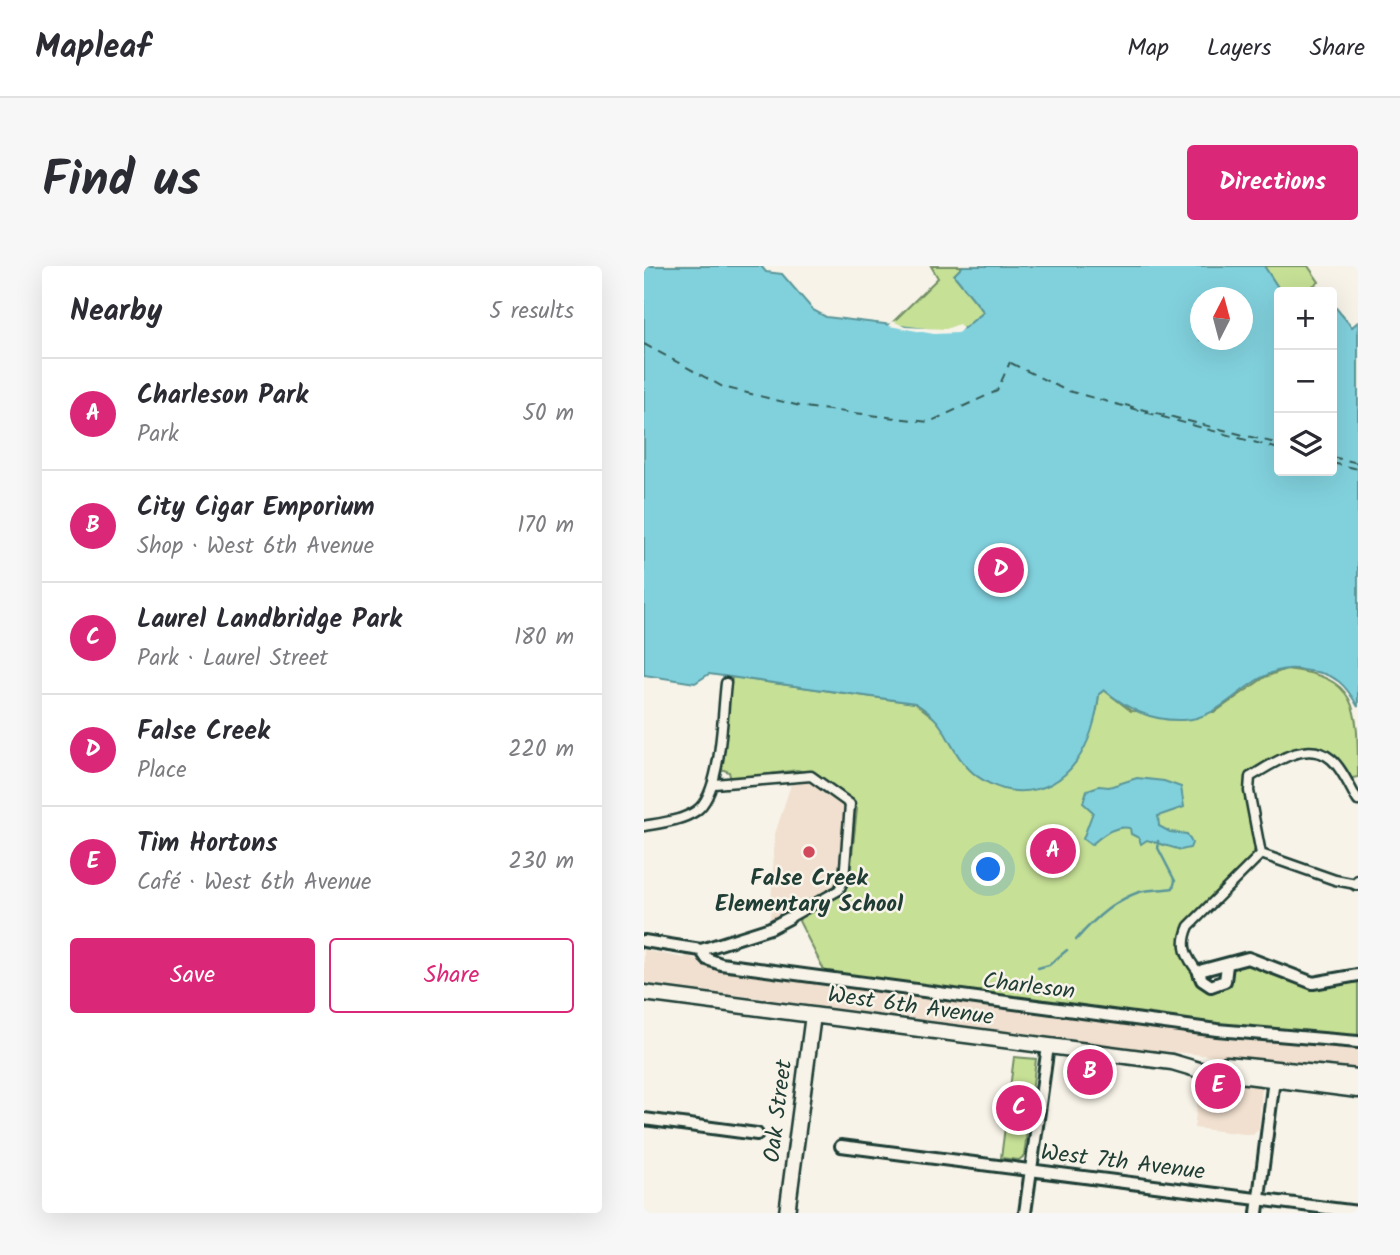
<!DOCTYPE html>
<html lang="en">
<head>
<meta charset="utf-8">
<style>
	body { margin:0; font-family:Kalam,sans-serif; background:#f7f7f7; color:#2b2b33 }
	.controls { position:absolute; right:21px; top:21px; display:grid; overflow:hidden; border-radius:7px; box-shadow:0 7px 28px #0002 }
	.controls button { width:63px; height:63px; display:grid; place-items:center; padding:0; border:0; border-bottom:2px solid #e1e1e2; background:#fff; color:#2b2b33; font:35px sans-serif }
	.compass { position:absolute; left:546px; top:21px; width:63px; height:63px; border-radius:50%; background:#fff; box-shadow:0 7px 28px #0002; rotate:6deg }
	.you { position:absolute; left:345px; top:604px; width:24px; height:24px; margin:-18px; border:5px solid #fff; border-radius:50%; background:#1a73e8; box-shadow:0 0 0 10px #1a73e833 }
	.badge { display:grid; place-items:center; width:46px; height:46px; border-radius:50%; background:#db2777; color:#fff; font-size:23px; font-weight:700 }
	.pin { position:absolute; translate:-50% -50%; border:4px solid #fff; box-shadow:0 2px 7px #0006 }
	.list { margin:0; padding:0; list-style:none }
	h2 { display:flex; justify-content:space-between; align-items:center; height:91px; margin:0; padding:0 28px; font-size:30px }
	h2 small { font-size:23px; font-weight:400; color:#7c7c81 }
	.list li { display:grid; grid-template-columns:46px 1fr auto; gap:21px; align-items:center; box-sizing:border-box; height:112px; padding:0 28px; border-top:2px solid #e1e1e2 }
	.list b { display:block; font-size:26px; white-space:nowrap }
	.list p { margin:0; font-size:23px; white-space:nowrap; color:#7c7c81 }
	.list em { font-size:23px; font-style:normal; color:#7c7c81 }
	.actions { display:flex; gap:14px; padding:21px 28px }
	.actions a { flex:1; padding:16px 0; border:2px solid #db2777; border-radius:7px; text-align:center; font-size:24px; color:#db2777 }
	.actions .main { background:#db2777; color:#fff }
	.icon { flex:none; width:38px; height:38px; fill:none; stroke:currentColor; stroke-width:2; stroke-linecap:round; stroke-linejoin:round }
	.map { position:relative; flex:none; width:714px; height:947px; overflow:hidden; border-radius:7px }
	header { display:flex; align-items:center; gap:42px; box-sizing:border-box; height:98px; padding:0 35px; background:#fff; border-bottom:2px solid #e1e1e2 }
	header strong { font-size:33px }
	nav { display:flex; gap:38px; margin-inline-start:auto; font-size:24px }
	.intro { display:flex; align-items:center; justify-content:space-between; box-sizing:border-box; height:168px; padding:0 42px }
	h1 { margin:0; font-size:49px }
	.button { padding:18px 32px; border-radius:7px; background:#db2777; color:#fff; font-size:24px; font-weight:700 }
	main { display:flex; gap:42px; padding:0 42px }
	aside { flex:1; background:#fff; border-radius:7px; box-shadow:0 7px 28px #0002 }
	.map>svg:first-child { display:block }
	.built { fill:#f1e0cf }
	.green { fill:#c6e096; stroke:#728e65; stroke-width:2 }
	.water { fill:#81d1dd; stroke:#5a9699; stroke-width:2; fill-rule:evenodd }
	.pier { fill:#f7f3e8 }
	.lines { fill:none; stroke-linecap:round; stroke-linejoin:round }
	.stream { stroke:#5a9699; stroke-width:2.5 }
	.ferry { stroke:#335b56; stroke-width:2; stroke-dasharray:9 7; stroke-linecap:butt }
	.pedestrian-casing { stroke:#1f3d34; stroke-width:13 }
	.minor-casing { stroke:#1f3d34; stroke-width:16 }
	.secondary-casing { stroke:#1f3d34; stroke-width:19 }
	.pedestrian { stroke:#f7f3e8; stroke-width:8 }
	.minor { stroke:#f7f3e8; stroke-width:10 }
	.secondary { stroke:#f7f3e8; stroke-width:14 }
	.poi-dot { fill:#d1495b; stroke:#f7f3e8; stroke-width:2.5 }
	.labels { text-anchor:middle; stroke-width:5; stroke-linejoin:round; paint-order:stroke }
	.poi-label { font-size:23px; font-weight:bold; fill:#1f3d34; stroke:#f7f3e8 }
	.street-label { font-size:23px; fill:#1f3d34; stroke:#f7f3e8 }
</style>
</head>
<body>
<header>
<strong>Mapleaf</strong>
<nav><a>Map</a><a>Layers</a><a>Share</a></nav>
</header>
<div class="intro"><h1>Find us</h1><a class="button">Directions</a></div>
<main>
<aside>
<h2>Nearby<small>5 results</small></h2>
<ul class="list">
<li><span class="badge">A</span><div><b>Charleson Park</b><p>Park</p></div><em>50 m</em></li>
<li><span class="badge">B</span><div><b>City Cigar Emporium</b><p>Shop · West 6th Avenue</p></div><em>170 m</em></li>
<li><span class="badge">C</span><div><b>Laurel Landbridge Park</b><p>Park · Laurel Street</p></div><em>180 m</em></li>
<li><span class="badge">D</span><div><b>False Creek</b><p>Place</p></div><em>220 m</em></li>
<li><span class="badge">E</span><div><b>Tim Hortons</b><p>Café · West 6th Avenue</p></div><em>230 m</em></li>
</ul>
<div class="actions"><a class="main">Save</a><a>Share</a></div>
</aside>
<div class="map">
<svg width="714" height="947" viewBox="0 0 714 947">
	<rect width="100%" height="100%" fill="#f7f3e8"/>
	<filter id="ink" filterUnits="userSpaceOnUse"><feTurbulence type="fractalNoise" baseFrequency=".0143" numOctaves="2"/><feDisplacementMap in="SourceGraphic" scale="14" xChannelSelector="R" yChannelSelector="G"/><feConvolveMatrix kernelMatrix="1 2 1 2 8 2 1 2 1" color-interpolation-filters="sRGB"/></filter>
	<g filter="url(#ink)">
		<path class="built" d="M148 515H164L204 542 194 622 126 655 131 568Z
			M0 684 40 692 43 690 85 705 152 715 560 768 714 781V805L501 783 0 717Z
			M557 810 618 819 615 863 609 869 550 862Z"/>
		<path class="green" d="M287 0H319L310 9 340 46C333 52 326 59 318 63 299 71 265 65 247 58L294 12Z
			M620 0H664L675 16 658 26H637Z
			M642 403C714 411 714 439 714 511L704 513 688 490 655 484 639 486 604 510 601 521 616 586 610 585 609 592 543 657C543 684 540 706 565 722L585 710 589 702 604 699 622 702 667 720 714 713V771L561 757 182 708 155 655 158 648 197 629 205 617 213 543C201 525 174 508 153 504L87 514 85 506 75 502 88 411 271 437 298 458 323 501 453 444 455 428 460 424 487 445 571 446 621 411Z
			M370 791 392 793 380 890 375 894 357 892Z"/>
		<path class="water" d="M0 0H117L122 6 138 8 169 44 182 51 307 66 320 62 340 46 310 9 319 0H620L637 26 635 205H688V37L708 61 714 56V441C702 419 691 407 665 405 658 404 651 402 644 403 604 406 580 454 538 454 506 455 484 443 460 424L455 428C450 476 427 528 371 525 355 524 335 514 324 502 301 478 305 457 271 437L65 408 51 417 0 409ZM556 32H598V74H556Z
			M493 512 520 515 537 521 540 541 514 550 515 560 526 566 543 568 548 577 546 582 537 584 503 574 497 578 495 572 487 568 486 562C470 559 459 569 447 579L439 573 449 546 439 537 443 524 455 520 465 521Z"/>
		<path class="pier" d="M249 55 261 61 302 63 315 58 319 62 314 67 290 68 245 60Z"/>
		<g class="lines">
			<path class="stream" d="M432 674C449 654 469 635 495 626 506 623 518 624 529 622L531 615 514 582V575
				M394 702 405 699 423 684"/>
			<path class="ferry" d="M0 78 79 121 160 141 285 156 353 125 366 96
				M367 97 421 124 635 183
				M481 139 635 178
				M688 191 714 197
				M688 197 714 203"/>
			<defs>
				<path id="pedestrian" d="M70 518 167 510 206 538 200 613 195 624 145 652
					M0 560C16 557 37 555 52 545 78 527 78 448 82 417
					M617 588 691 614 712 618 714 614
					M555 707C542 691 536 680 545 660L617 588 605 525 606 511C627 499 662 472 687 493 698 502 706 522 714 535"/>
				<path id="minor" d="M712 618H714
					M0 675 57 684 126 662 145 652
					M57 684 63 693 77 698 573 764 714 776
					M583 699 581 715 567 720 558 714 555 707 559 704 604 692 669 717 714 709
					M0 853 113 868
					M197 880 714 946
					M381 947 404 780
					M613 947 630 813"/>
				<path id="secondary" d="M0 727 528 796 555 804 714 824
					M582 798 714 811
					M143 947 169 749"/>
			</defs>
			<use href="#pedestrian" class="pedestrian-casing"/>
			<use href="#minor" class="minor-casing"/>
			<use href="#secondary" class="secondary-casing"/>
			<use href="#pedestrian" class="pedestrian"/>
			<use href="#minor" class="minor"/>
			<use href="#secondary" class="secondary"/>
		</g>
	</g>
	<circle class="poi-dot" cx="165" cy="586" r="7"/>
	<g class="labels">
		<g class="poi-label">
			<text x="165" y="619">False Creek<tspan x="165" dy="26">Elementary School</tspan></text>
		</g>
		<g class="street-label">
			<text transform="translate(385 719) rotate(7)" y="8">Charleson</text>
			<text transform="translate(267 739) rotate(8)" y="8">West 6th Avenue</text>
			<text transform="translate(133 845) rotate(-83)" y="8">Oak Street</text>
			<text transform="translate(479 895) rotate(7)" y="8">West 7th Avenue</text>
		</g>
	</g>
</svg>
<div class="controls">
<button>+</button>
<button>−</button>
<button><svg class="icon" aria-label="layers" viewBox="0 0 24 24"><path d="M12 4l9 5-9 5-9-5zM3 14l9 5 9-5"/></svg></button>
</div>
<svg class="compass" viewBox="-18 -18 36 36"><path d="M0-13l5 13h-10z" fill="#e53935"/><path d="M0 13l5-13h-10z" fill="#7c7c81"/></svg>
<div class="you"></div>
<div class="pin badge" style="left:409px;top:585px">A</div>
<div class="pin badge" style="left:446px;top:806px">B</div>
<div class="pin badge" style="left:375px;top:842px">C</div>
<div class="pin badge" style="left:357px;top:304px">D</div>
<div class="pin badge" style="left:574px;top:820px">E</div>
</div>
</main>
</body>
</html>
